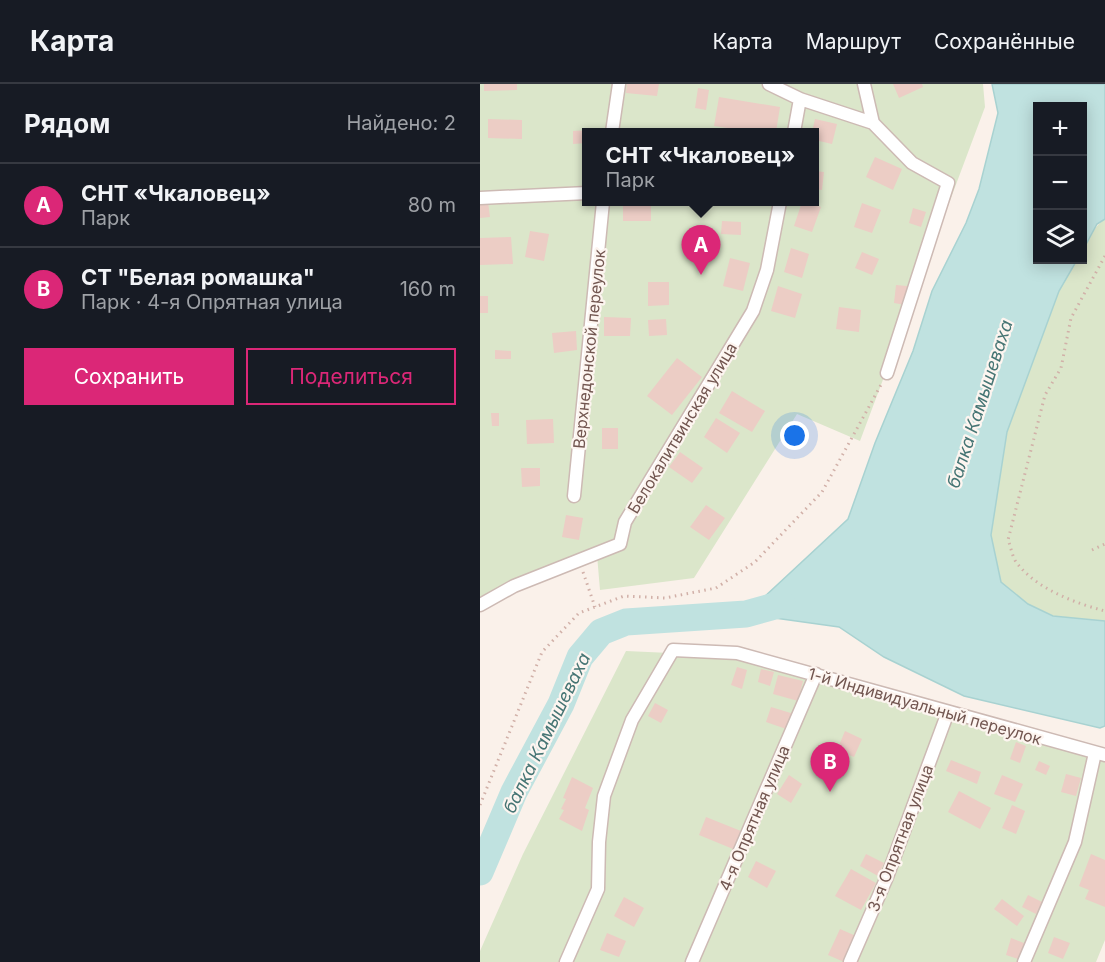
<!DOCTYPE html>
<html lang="ru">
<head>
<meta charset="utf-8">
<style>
	body { margin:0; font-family:Inter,sans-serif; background:#242831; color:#f1f3f6 }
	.controls { position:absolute; right:18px; top:18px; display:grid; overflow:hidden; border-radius:0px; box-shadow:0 3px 15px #0003 }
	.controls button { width:54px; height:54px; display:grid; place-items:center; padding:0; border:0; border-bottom:2px solid #363941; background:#171b24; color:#f1f3f6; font:30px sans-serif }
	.you { position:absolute; left:315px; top:352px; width:21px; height:21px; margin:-15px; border:4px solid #fff; border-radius:50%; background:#1a73e8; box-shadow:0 0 0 9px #1a73e833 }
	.badge { display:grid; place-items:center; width:39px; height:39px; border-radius:50%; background:#db2777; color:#fff; font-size:20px; font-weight:700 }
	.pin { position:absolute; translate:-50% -50px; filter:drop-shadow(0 2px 3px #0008) }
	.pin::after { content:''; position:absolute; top:32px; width:21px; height:18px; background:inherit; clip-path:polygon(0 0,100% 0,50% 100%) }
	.popup { position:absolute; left:102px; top:44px; width:237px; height:78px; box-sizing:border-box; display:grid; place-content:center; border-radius:0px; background:#171b24; filter:drop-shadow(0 2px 4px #0005); font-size:20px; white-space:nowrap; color:#9ea1a6 }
	.popup b { font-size:22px; color:#f1f3f6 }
	.popup::after { content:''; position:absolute; left:50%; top:100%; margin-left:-12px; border:12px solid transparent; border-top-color:#171b24 }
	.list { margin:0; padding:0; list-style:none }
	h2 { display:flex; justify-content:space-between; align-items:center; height:78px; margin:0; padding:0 24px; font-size:26px }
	h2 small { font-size:20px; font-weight:400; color:#9ea1a6 }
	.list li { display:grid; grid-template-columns:39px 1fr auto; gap:18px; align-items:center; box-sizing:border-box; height:84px; padding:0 24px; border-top:2px solid #363941 }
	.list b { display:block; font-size:22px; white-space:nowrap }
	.list p { margin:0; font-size:20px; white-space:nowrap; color:#9ea1a6 }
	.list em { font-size:20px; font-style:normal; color:#9ea1a6 }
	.actions { display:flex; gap:12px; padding:18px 24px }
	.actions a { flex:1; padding:14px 0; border:2px solid #db2777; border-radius:0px; text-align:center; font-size:21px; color:#db2777 }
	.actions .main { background:#db2777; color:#fff }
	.icon { flex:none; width:33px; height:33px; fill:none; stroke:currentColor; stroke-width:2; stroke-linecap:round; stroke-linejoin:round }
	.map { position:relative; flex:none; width:625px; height:878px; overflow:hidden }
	header { display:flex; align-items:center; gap:36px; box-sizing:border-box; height:84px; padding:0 30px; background:#171b24; border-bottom:2px solid #363941 }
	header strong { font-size:28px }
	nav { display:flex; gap:33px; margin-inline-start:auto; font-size:21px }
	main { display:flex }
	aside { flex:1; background:#171b24 }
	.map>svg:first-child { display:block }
	.green { fill:#dbe6ca; fill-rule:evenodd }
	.water { fill:#c0e2e0; stroke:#a8d2d1; stroke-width:1.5 }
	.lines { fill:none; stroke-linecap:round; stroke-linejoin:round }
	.river { stroke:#c0e2e0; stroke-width:27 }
	.building { fill:#eccdc5 }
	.minor-casing { stroke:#cdbab4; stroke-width:15 }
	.path { stroke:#d1b0a8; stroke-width:3; stroke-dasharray:1.5 4.5; stroke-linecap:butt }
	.minor { stroke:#fff; stroke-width:12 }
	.labels { text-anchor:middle; stroke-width:4.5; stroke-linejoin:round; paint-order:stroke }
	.street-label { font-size:16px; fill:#725650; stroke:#fdf5f0 }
	.water-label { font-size:18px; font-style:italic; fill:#467574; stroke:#fdf5f0 }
</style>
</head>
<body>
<header>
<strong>Карта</strong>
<nav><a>Карта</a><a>Маршрут</a><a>Сохранённые</a></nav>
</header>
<main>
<aside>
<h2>Рядом<small>Найдено: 2</small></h2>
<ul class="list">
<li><span class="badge">A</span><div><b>СНТ «Чкаловец»</b><p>Парк</p></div><em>80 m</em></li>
<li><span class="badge">B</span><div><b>СТ &quot;Белая ромашка&quot;</b><p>Парк · 4-я Опрятная улица</p></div><em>160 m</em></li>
</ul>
<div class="actions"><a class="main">Сохранить</a><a>Поделиться</a></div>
</aside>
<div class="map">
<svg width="625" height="878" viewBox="0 0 625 878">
	<rect width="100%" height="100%" fill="#faf1ea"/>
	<path class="green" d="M0 0H503L505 23 380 357 317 330 214 494 120 506 117 471 0 524ZM107 48H335V118H107Z
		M625 135V537L573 532 548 520 521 498 511 451 527 348 579 207 597 176H602C603 161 613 143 625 135Z
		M146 567 256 572 625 677V856L616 878H0V867L43 770Z"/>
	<path class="water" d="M512 0H625V135L617 140 603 166 602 22H558V176H597L579 207 527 348 511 451 521 498 548 520 573 532 625 537V642L620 644 484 612 404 573 359 543 266 530 368 435 395 359 433 267 452 207 486 139 499 105 518 29Z"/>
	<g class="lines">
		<path class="river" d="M0 788 34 708 81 620 100 573 121 548 146 538 266 530 302 520"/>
	</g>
	<path class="building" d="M4 0H37V6L4 7Z
		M147 0H179L177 12 146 9Z
		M413 0H442L443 3 419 14Z
		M218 4 229 6 226 26 215 24Z
		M239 13 300 23 296 48H274L234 42Z
		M8 35 42 36V55L8 54Z
		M335 35 357 40 352 60 335 56V48H332Z
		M110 46 107 48V59L93 60V47Z
		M395 73 422 85 413 106 386 93Z
		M335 87 344 88 342 106 335 105Z
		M8 118 10 133 0 134V119Z
		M322 118 341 123 332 148 314 142Z
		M382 119 401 126 392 149 374 143Z
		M143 120H171V137H143Z
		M433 124 446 128 441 143 429 139Z
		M242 137 261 138V151L241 150Z
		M50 147 69 150 64 177 45 173Z
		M31 153 33 180 0 181V154Z
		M311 164 329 170 322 194 304 188Z
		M382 168 399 175 392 191 375 184Z
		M250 174 270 179 263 207 243 202Z
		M168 198H189V221L168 222Z
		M416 201 427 202 425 221 414 219Z
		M298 202 322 210 315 234 291 227Z
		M0 212H8V229H0Z
		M359 223 381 226 379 248 356 245Z
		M124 233 151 234 150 252H124Z
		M186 235 187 251 169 252 168 236Z
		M96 247 97 266 74 269 72 249Z
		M15 266 31 267V275H15Z
		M197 274 222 293 192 331 167 312Z
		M252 307 285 327 272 348 239 329Z
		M11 329H19V342H12Z
		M236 334 260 349 247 369 224 353Z
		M73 335 74 359 47 360 46 336Z
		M122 344H138V365H122Z
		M200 368 223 384 212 399 189 383Z
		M41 384H60V402L42 403Z
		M226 421 245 434 229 456 210 443Z
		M86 431 103 434 99 456 82 453Z
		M257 583 267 586 262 605 251 601Z
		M281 585 294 588 290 602 278 598Z
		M298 591 323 597 318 617 293 610Z
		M175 619 188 626 181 639 168 632Z
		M291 623 314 630 309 646 286 638Z
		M365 647 382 655 374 673 357 666Z
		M536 658 546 662 540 679 530 675Z
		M471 676 501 688 497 700 466 687Z
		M559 677 570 682 566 691 555 686Z
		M586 690 601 694 596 712 581 708Z
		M309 691 322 700 311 719 297 710Z
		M522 691 543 700 535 718 514 710Z
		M92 693 113 704 105 724 109 726 102 747 79 735 84 726 81 725 86 715 83 714Z
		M479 707 511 724 500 745 468 728Z
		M532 721 545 727 536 750 522 744Z
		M226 733 261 747 253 765 219 751Z
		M386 770 404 779 398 792 380 782Z
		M611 770 625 776V823L605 815 609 806 599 802Z
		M276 777 296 787 287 804 268 793Z
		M371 785 396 799 381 826 355 812Z
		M548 811 562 818 556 830 542 823Z
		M144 813 164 824 154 843 134 832Z
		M522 815 544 832 537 842 514 825Z
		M360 845 376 852 364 878 348 871Z
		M127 849 146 857 139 873 120 866Z
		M574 853 590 859 583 875 568 869Z
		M531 854 544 859 538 875 526 871Z"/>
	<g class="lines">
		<defs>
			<path id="minor" d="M289 0 320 15 393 39 432 79 468 99 407 289
				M384 0 393 39
				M132 48 139 0
				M314 48 320 15
				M0 114 107 109
				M94 412 123 118
				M0 521 34 502 140 460 145 438 273 227 287 186 300 118
				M86 878 118 805 119 758 124 712 152 636 193 566 257 569 625 671
				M212 878 336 590
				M370 878 407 793 468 628
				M544 878 595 758 615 669"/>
		</defs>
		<use href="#minor" class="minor-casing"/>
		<path class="path" d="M625 172 591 234 581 284 565 311 528 456C531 463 532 472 536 478 556 505 595 519 625 527
			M612 466 625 460
			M103 488 115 523
			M0 721 62 568 99 529 144 512 185 514 236 504 275 478 342 408 402 299"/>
		<use href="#minor" class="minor"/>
	</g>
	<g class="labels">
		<g class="street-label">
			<text transform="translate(109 265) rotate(-84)" y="6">Верхнедонской переулок</text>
			<text transform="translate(202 344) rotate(-59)" y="6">Белокалитвинская улица</text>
			<text transform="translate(445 622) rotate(16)" y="6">1-й Индивидуальный переулок</text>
			<text transform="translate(274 734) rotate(-67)" y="6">4-я Опрятная улица</text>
			<text transform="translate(420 754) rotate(-69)" y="6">3-я Опрятная улица</text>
		</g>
		<g class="water-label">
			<text transform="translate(500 320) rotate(-72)" y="6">балка Камышеваха</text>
			<text transform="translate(67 649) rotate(-64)" y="6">балка Камышеваха</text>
		</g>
	</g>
</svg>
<div class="controls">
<button>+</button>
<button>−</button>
<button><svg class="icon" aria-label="layers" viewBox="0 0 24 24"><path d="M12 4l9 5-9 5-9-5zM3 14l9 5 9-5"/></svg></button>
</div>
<div class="you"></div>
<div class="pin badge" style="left:221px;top:191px">A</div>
<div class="popup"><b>СНТ «Чкаловец»</b>Парк</div>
<div class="pin badge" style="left:350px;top:708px">B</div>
</div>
</main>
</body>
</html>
